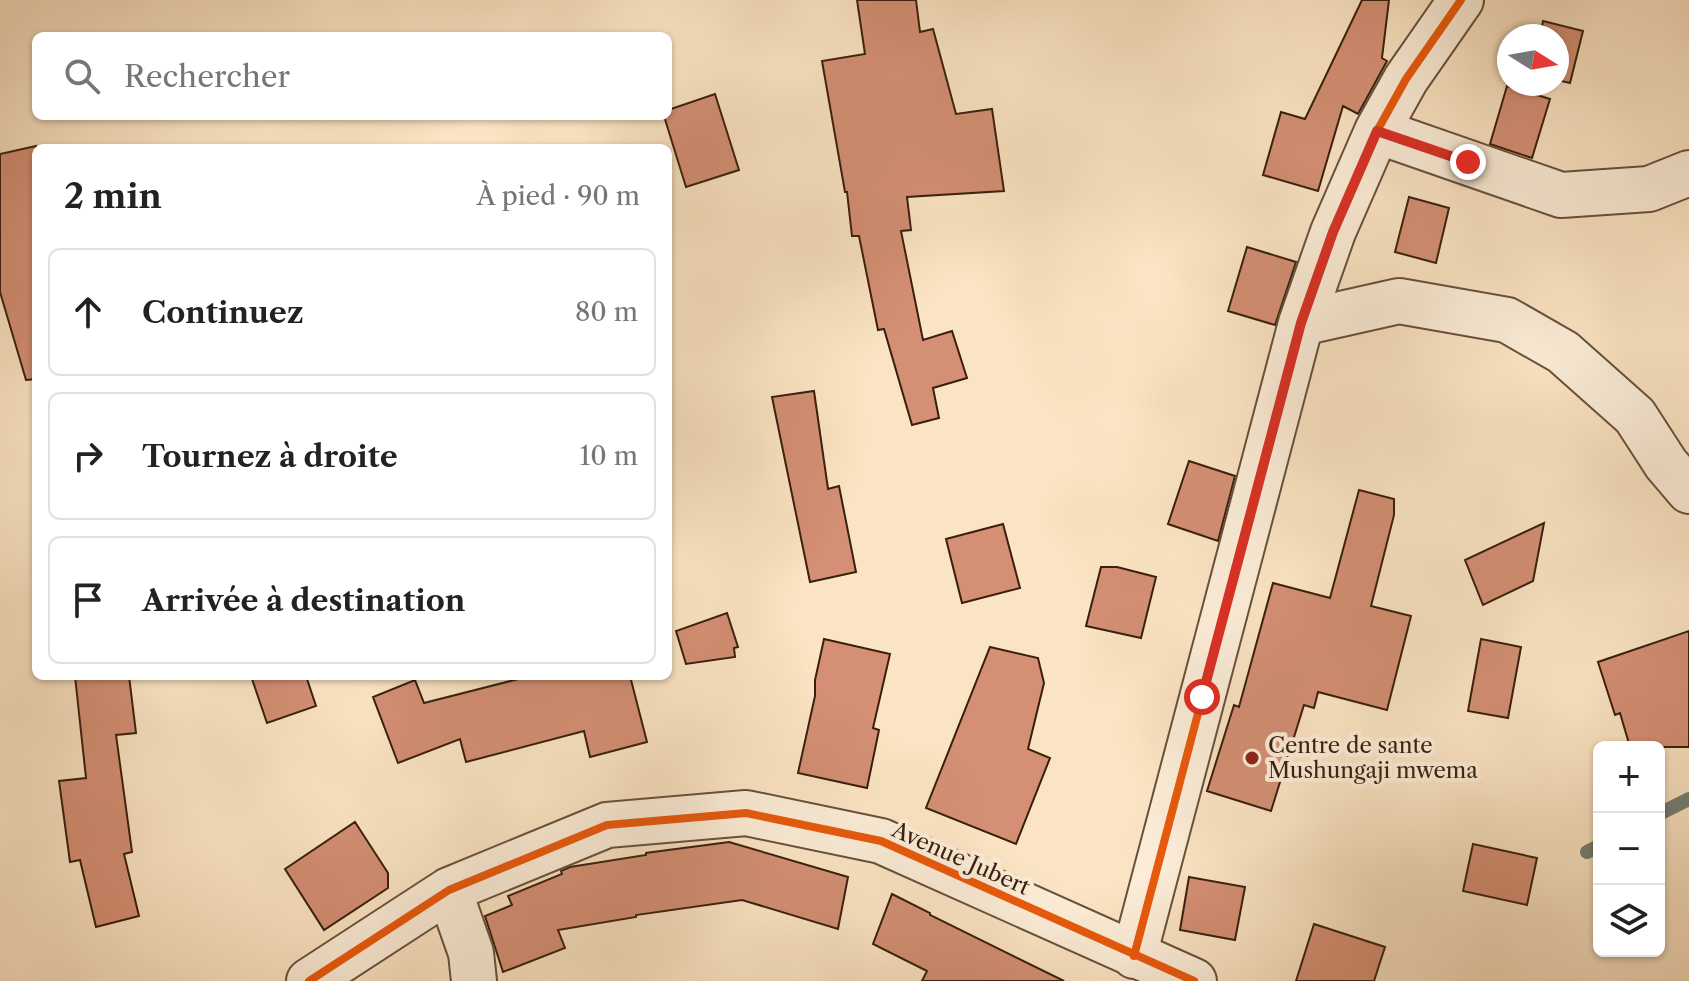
<!DOCTYPE html>
<html lang="fr">
<head>
<meta charset="utf-8">
<style>
	body { margin:0; font-family:"Libre Caslon Text",serif; background:#f2f2f2; color:#222 }
	.controls { position:absolute; right:24px; bottom:24px; display:grid; overflow:hidden; border-radius:12px; box-shadow:0 2px 6px #0004 }
	.controls button { width:72px; height:72px; display:grid; place-items:center; padding:0; border:0; border-bottom:2px solid #e0e0e0; background:#fff; color:#222; font:40px sans-serif }
	.compass { position:absolute; left:1497px; top:24px; width:72px; height:72px; border-radius:50%; background:#fff; box-shadow:0 2px 6px #0004; rotate:101deg }
	.stop { position:absolute; width:24px; height:24px; margin:-18px; border:6px solid #d93025; border-radius:50%; background:#fff }
	.stop.end { background:#d93025; border-color:#fff; box-shadow:0 2px 8px #0008 }
	.list { margin:0; padding:0; list-style:none }
	h2 { display:flex; justify-content:space-between; align-items:center; height:104px; margin:0; padding:0 32px; font-size:34px }
	h2 small { font-size:26px; font-weight:400; color:#767676 }
	.list li { display:grid; grid-template-columns:52px 1fr auto; gap:24px; align-items:center; box-sizing:border-box; height:128px; margin:0 16px 16px; padding:0 16px; border:2px solid #e0e0e0; border-radius:12px }
	.list b { display:block; font-size:30px; white-space:nowrap }
	.list em { font-size:26px; font-style:normal; color:#767676 }
	.icon { flex:none; width:44px; height:44px; fill:none; stroke:currentColor; stroke-width:2; stroke-linecap:round; stroke-linejoin:round }
	.map { position:relative; flex:none; width:1689px; height:981px; overflow:hidden }
	.search { position:absolute; background:#fff; box-shadow:0 2px 6px #0004; left:32px; top:32px; width:640px; height:88px; display:flex; align-items:center; gap:20px; box-sizing:border-box; padding:0 28px; border-radius:12px; color:#767676; font-size:30px }
	.panel { position:absolute; background:#fff; box-shadow:0 2px 6px #0004; left:32px; top:144px; width:640px; height:536px; border-radius:12px }
	.map>svg:first-child { display:block }
	.lines { fill:none; stroke-linecap:round; stroke-linejoin:round }
	.stream { stroke:#767e75; stroke-width:14 }
	.building { fill:#d48f74; stroke:#381f0e; stroke-width:2 }
	.minor-casing { stroke:#69503b; stroke-width:48 }
	.minor { stroke:#fcedd8; stroke-width:44 }
	.cycleway-casing { stroke:#fcedd8; stroke-width:13 }
	.cycleway { stroke:#e8590c; stroke-width:8 }
	.route { stroke:#d93025; stroke-width:10 }
	.poi-dot { fill:#8f2418; stroke:#fcedd8; stroke-width:3 }
	.labels { text-anchor:middle; stroke-width:8; stroke-linejoin:round; paint-order:stroke }
	.poi-label { font-size:22px; fill:#381f0e; stroke:#fcedd8; text-anchor:start }
	.street-label { font-size:22px; fill:#381f0e; stroke:#fcedd8 }
</style>
</head>
<body>
<div class="map">
<svg width="1689" height="981" viewBox="0 0 1689 981">
	<rect width="100%" height="100%" fill="#fbe4c3"/>
	<filter id="stains"><feTurbulence type="fractalNoise" baseFrequency=".0025" numOctaves="4"/><feColorMatrix values="0 0 0 0 .2 0 0 0 0 .09 0 0 0 0 .02 0 0 0 .5 -.17"/></filter>
	<radialGradient id="worn" r=".72"><stop offset=".6" stop-color="#630" stop-opacity="0"/><stop offset="1" stop-color="#630" stop-opacity=".3"/></radialGradient>
	<g class="lines">
		<path class="stream" d="M1659 814 1689 799
			M1587 852 1599 846"/>
	</g>
	<path class="building" d="M857 0H916L920 32 933 29 956 114 992 109 1004 191 907 197 911 230 901 231 923 340 952 331 967 378 933 388 939 418 912 425 884 329 878 330 859 236H852L847 192H845L822 61 865 54Z
		M1362 0H1389L1382 58 1387 61 1358 114 1343 106 1318 191 1263 175 1281 112 1305 119Z
		M1543 21 1583 31 1570 83 1557 80V36H1540Z
		M1507 86 1550 99 1532 158 1490 144Z
		M715 94 739 170 686 187 664 116H668V110Z
		M36 146V379L26 380 0 292V154Z
		M1409 197 1449 208 1436 263 1395 252Z
		M1247 247 1296 262 1275 325 1228 311Z
		M814 391 828 489 839 486 856 572 810 582 772 397Z
		M1189 461 1235 476 1218 541 1168 524Z
		M1359 490 1394 499V515L1371 606 1411 616 1387 710 1318 692 1314 708 1304 705 1271 811 1207 791 1234 705 1239 707 1273 583 1330 598Z
		M1544 523 1533 581 1483 605 1465 560Z
		M1003 524 1020 588 962 603 946 539Z
		M1101 567H1117L1156 577 1141 638 1086 626Z
		M727 613 738 647 734 648 735 657 686 664 676 631Z
		M1689 631V747H1630L1620 713 1615 715 1598 662Z
		M824 639 890 654 873 728 879 730 867 788 798 773 815 696V680Z
		M1481 639 1521 647 1508 718 1468 711Z
		M990 647 1038 658 1044 683 1028 749 1050 758 1016 844 926 808Z
		M75 676H129L136 733 116 735 132 852 124 854 139 916 96 927 80 860 70 862 59 781 86 778Z
		M251 676H306L316 706 267 723Z
		M530 676H630L647 742 590 757 584 731 466 762 460 739 398 763 373 697 415 680 424 703Z
		M355 822 388 873V888L324 930 285 869Z
		M729 842 848 877 838 929 742 900 636 915V917L558 930 565 948 503 972 485 916 512 905 508 896 562 874 561 871 570 867 646 855V853Z
		M1473 844 1537 858 1527 905 1463 891Z
		M1189 877 1245 887 1235 940 1180 930Z
		M892 894 930 913V915L1064 981H922L927 971 873 944Z
		M1314 924 1385 947 1374 981H1296Z"/>
	<g class="lines">
		<defs>
			<path id="minor" d="M1377 131 1561 195 1649 189 1689 173
				M1301 323 1399 301 1507 320 1563 352 1635 416 1666 464 1689 491
				M449 890 471 953 474 981
				M1134 956 1301 323 1333 232 1377 131 1406 79 1461 0
				M309 981 449 890 607 825 746 813 881 841 1194 981"/>
		</defs>
		<use href="#minor" class="minor-casing"/>
		<use href="#minor" class="minor"/>
		<defs>
			<path id="cycleway" d="M1134 956 1301 323 1333 232 1377 131 1406 79 1461 0
				M309 981 449 890 607 825 746 813 881 841 1194 981"/>
		</defs>
		<use href="#cycleway" class="cycleway-casing"/>
		<use href="#cycleway" class="cycleway"/>
	</g>
	<g class="lines">
		<path class="route" d="M1202 697 1301 323 1333 232 1377 131 1468 162"/>
	</g>
	<circle class="poi-dot" cx="1252" cy="758" r="8"/>
	<g class="labels">
		<g class="poi-label">
			<text x="1268" y="753">Centre de sante<tspan x="1268" dy="25">Mushungaji mwema</tspan></text>
		</g>
		<g class="street-label">
			<text transform="translate(961 858) rotate(24)" y="8">Avenue Jubert</text>
		</g>
	</g>
	<rect width="100%" height="100%" filter="url(#stains)"/>
	<rect width="100%" height="100%" fill="url(#worn)"/>
</svg>
<div class="controls">
<button>+</button>
<button>−</button>
<button><svg class="icon" aria-label="layers" viewBox="0 0 24 24"><path d="M12 4l9 5-9 5-9-5zM3 14l9 5 9-5"/></svg></button>
</div>
<svg class="compass" viewBox="-18 -18 36 36"><path d="M0-13l5 13h-10z" fill="#e53935"/><path d="M0 13l5-13h-10z" fill="#767676"/></svg>
<div class="stop" style="left:1202px;top:697px"></div>
<div class="stop end" style="left:1468px;top:162px"></div>
<div class="search"><svg class="icon" aria-label="search" viewBox="0 0 24 24"><circle cx="10" cy="10" r="6"/><path d="M15 15l6 6"/></svg>Rechercher</div>
<section class="panel">
<h2>2 min<small>À pied · 90 m</small></h2>
<ul class="list">
<li><svg class="icon" aria-label="ahead" viewBox="0 0 24 24"><path d="M12 20V5M6 11l6-6 6 6"/></svg><div><b>Continuez</b></div><em>80 m</em></li>
<li><svg class="icon" aria-label="right" viewBox="0 0 24 24"><path d="M7 20v-9h11M14 6l5 5-5 5"/></svg><div><b>Tournez à droite</b></div><em>10 m</em></li>
<li><svg class="icon" aria-label="arrive" viewBox="0 0 24 24"><path d="M6 21V4h12l-3 4 3 4H6"/></svg><div><b>Arrivée à destination</b></div></li>
</ul>
</section>
</div>
</body>
</html>
